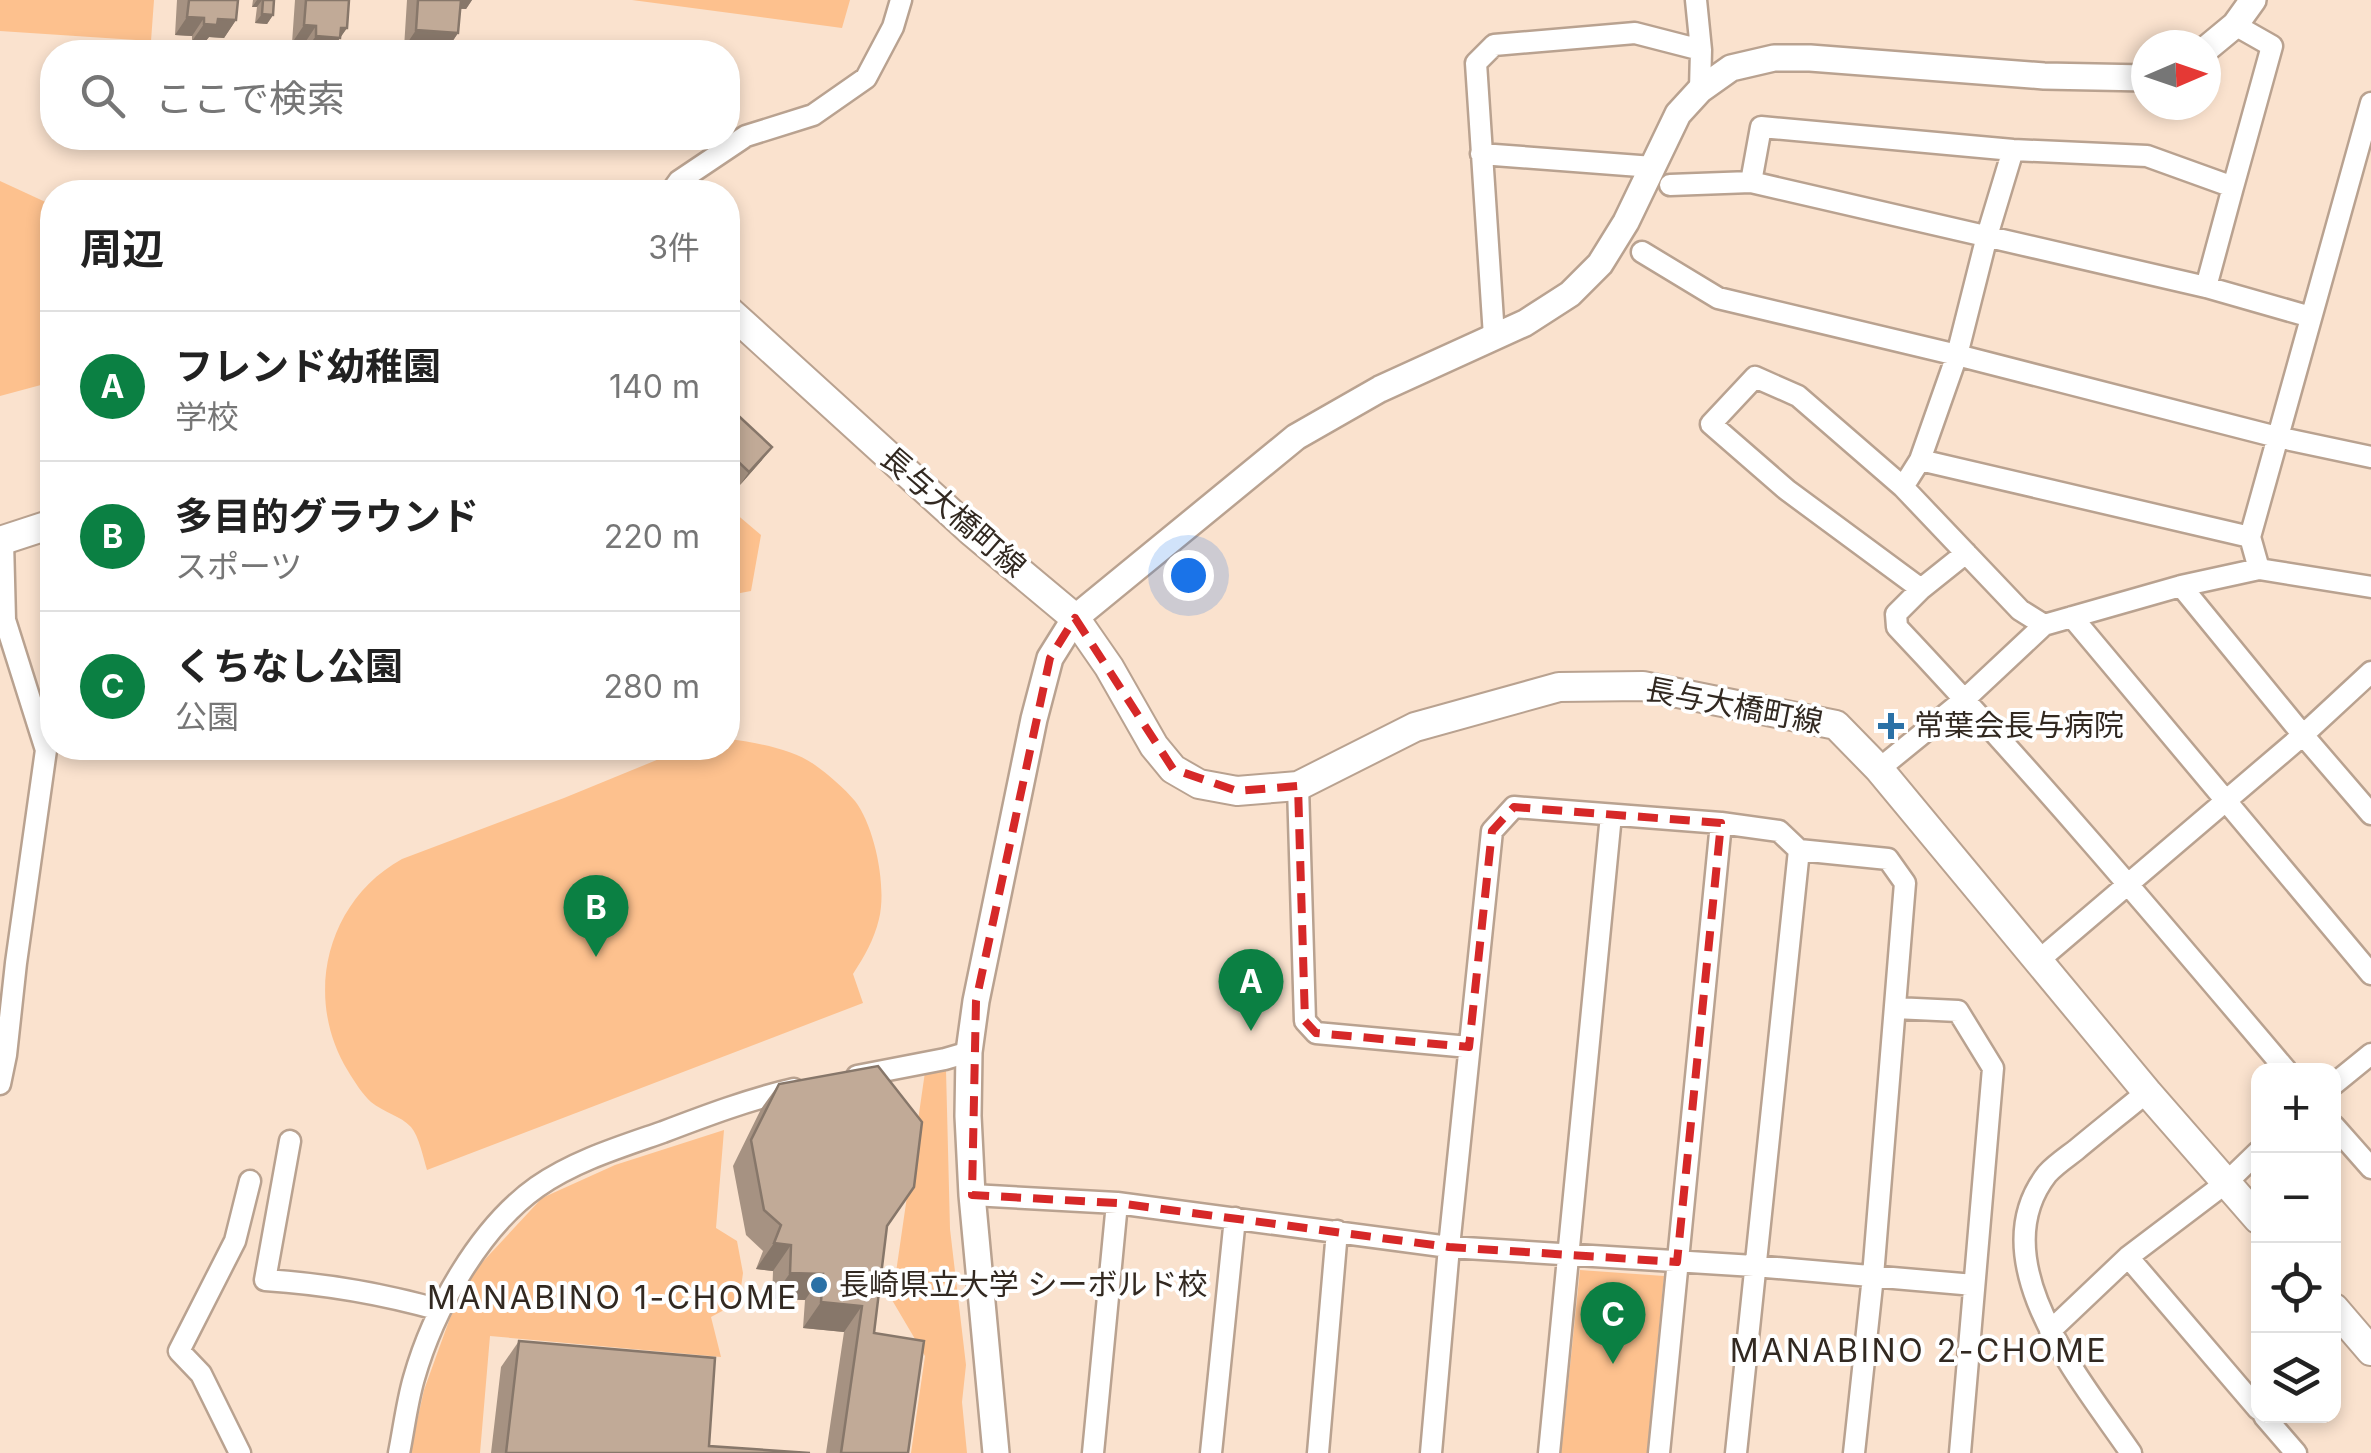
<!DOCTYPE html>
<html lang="ja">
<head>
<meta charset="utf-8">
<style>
	body { margin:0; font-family:Inter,"Noto Sans JP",sans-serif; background:#f2f2f2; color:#222 }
	.controls { position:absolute; right:30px; bottom:30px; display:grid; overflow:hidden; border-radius:20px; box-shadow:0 5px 15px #0003 }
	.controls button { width:90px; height:90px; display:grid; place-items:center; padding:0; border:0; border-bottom:2px solid #e0e0e0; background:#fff; color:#222; font:50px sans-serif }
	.compass { position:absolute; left:2131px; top:30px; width:90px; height:90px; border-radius:50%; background:#fff; box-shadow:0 5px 15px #0003; rotate:88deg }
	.you { position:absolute; left:1188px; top:575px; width:35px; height:35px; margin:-25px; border:8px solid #fff; border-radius:50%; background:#1a73e8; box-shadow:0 0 0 15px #1a73e833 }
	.badge { display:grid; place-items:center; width:65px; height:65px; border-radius:50%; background:#0b8043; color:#fff; font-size:32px; font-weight:700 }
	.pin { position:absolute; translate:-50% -82px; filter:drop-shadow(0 2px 5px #0008) }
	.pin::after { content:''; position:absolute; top:52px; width:35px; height:30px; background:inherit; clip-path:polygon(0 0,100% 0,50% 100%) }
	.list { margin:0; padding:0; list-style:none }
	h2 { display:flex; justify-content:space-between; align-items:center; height:130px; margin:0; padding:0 40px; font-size:42px }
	h2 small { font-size:32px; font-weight:400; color:#767676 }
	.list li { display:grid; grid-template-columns:65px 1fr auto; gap:30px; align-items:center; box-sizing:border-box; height:150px; padding:0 40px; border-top:2px solid #e0e0e0 }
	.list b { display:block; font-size:38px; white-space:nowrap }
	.list p { margin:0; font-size:32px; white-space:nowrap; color:#767676 }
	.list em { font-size:32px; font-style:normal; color:#767676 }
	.icon { flex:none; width:55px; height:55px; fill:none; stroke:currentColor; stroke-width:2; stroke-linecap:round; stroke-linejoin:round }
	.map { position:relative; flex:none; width:2371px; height:1453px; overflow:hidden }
	.search { position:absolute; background:#fff; box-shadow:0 5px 15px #0003; left:40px; top:40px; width:700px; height:110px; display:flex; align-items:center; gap:25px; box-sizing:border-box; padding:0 35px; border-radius:40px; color:#767676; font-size:38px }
	.panel { position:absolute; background:#fff; box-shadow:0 5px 15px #0003; left:40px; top:180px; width:700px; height:580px; border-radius:40px }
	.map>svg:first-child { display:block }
	.green { fill:#fdc18e }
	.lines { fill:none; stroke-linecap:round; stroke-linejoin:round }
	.minor-casing { stroke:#b9a290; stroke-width:25 }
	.tertiary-casing { stroke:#b9a290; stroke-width:30 }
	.secondary-casing { stroke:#b9a290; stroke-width:32 }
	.minor { stroke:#fff; stroke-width:20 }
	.tertiary { stroke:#fff; stroke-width:25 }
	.secondary { stroke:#fff; stroke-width:28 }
	.wall { fill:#a69282 }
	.shaded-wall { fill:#87776a }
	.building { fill:#c1aa97; stroke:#87776a; stroke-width:2.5 }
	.marked { fill:none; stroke:#d62828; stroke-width:8; stroke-dasharray:20 12; stroke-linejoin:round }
	.poi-dot { fill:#2b71a6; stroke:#fff; stroke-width:4 }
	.labels { text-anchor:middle; stroke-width:8; stroke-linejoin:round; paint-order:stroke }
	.street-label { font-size:30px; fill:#322921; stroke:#fff }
	.poi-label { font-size:30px; fill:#322921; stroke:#fff; text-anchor:start }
	.neighbourhood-label { font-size:32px; letter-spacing:2.5px; fill:#322921; stroke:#fff }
</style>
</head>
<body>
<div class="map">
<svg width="2371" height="1453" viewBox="0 0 2371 1453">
	<rect width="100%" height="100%" fill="#fae2ce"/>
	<path class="green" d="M0 0H154L151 41 0 31Z
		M632 0H850L842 28Z
		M0 181 52 205V382L0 396Z
		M728 507 761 535 751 591 735 594 728 578Z
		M728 739C754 742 793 749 815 765 828 774 845 789 855 801 875 827 887 887 879 919 874 940 864 957 853 974L863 1003 427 1170C423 1157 419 1136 411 1127 401 1116 383 1112 371 1102 363 1095 354 1081 348 1071 303 998 326 901 402 859L564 798 686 748H728Z
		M946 1070 950 1229 966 1365 962 1402 967 1453H911L925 1356 892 1300 925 1072Z
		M724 1130 716 1228 737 1241 743 1273 739 1302 711 1317 721 1357 490 1336 480 1453H410L424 1390 450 1318 476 1269 542 1198 615 1165Z
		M1580 1270 1664 1276 1647 1453H1561Z"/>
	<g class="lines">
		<defs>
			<path id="minor" d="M1696 0 1701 50 1700 90
				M1481 154 1653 167
				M1751 182 1761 127 2013 150 2147 156 2233 187 2206 287
				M1670 185 1751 182 2206 287 2311 317
				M2233 187 2272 46 2235 25
				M671 192 679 181 746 136 813 115 866 78 893 27 901 0
				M1642 252 1718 298 1957 355 2277 437 2371 457
				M1494 336 1476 63 1494 45 1635 33 1701 50
				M1920 460 1957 355 1987 236 2013 150
				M1903 487 1920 460 2250 537
				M1966 553 1921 589 1787 490 1711 424 1755 377 1798 396 1903 487 2020 610 2044 625
				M2259 569 2250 537 2371 103
				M2181 586 2303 735 2371 814
				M1921 589 1896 614 1897 627C2032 770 2159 920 2286 1070
				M2072 617 2371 974
				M1879 769 1965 699 2044 625 2181 586 2259 569 2371 587
				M1298 786 1305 1021 1316 1033 1469 1047
				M2038 961 2303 735 2371 672
				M1895 1008 1958 1011 1993 1068 1960 1453
				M857 1076 945 1059 969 1052
				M0 1084 6 1055 16 963 46 750 5 620 3 541
				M2334 1084 2371 1054
				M2334 1126 2371 1168
				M290 1141 265 1280C327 1284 380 1293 440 1310
				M972 1195 1117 1203 1449 1247 1754 1266 1974 1285
				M2128 1257 2258 1409
				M2050 1331 2128 1257 2227 1182 2258 1152
				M2264 1416 2296 1453
				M240 1453 201 1374 179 1351 235 1241 250 1181
				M399 1453C404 1428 407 1402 414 1378 433 1311 479 1228 537 1187 574 1161 620 1147 663 1132 705 1116 750 1099 794 1089
				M1093 1453 1117 1203
				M1211 1453 1235 1218
				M1318 1453 1337 1231
				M1431 1453 1449 1247 1492 831 1514 807 1721 823 1779 831 1799 850 1888 859 1905 883 1873 1276 1854 1453
				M1549 1453 1611 815
				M1659 1453 1721 823
				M1736 1453 1799 850
				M2131 1453C2082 1381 1979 1261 2047 1174 2055 1165 2067 1157 2076 1150 2100 1130 2124 1111 2147 1092"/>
			<path id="tertiary" d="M2206 49 2235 25 2253 0
				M996 1453 972 1195 968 1116 969 1052 976 1001 1034 719 1050 658 1075 618 1296 437 1380 389 1525 323 1570 294 1600 264 1626 222 1678 114 1700 90 1731 68 1774 58H1810L2044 76 2146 78"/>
			<path id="secondary" d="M728 310 971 531 1075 618 1109 667 1154 746 1173 769 1199 784 1237 791 1298 786 1415 727 1559 687 1643 686 1836 725 1879 769 2147 1092 2258 1219
				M0 541 52 524
				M2334 1308 2371 1351"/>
		</defs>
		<use href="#minor" class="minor-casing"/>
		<use href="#tertiary" class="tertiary-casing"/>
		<use href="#secondary" class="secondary-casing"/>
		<use href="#minor" class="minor"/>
		<use href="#tertiary" class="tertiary"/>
		<use href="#secondary" class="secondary"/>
	</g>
	<path class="wall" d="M177 0H238L236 20 224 38 209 37 205 42 192 41V36L175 35Z
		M253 0H274L273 15 267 24 255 23 257 7H252Z
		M295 0H349L347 28 330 52H303L304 44 292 43Z
		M407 0H472L466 9H460L458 33 446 51 404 48Z
		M728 409 762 460 740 485 728 474Z
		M779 1084 887 1226 874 1333 908 1453H826L844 1332 803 1328 805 1300 772 1299 773 1271 756 1269 763 1251 746 1235 733 1166 761 1109Z
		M519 1341 709 1446 810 1453H491L501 1367Z"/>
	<path class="shaded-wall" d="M257 0H262L257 7H252Z
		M454 0H472L466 9 449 8Z
		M262 14 273 15 267 24 255 23Z
		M187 17 204 18 192 36 175 35Z
		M218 19 236 20 224 38 209 37 205 42 192 41 204 24Z
		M304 25 316 26 304 44 292 43Z
		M341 28H347L330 52H304L316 36Z
		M416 30 458 33 446 51 404 48Z
		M772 447 762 460 740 485 749 472Z
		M774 1243 791 1245 773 1271 756 1269Z
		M790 1273 823 1274 805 1300 772 1299Z
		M821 1302 862 1306 844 1332 803 1328Z"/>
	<path class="building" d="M189 0H238L236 20 218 19 217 25 204 24V18L187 17Z
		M263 0H274L273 15 262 14Z
		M306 0H349L347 28H341L340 38 316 36V26L304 25Z
		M418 0H461L458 33 416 30Z
		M729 407 772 447 749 472 728 452Z
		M878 1066 922 1122 914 1187 887 1226 874 1333 924 1341 908 1453H841L862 1306 821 1302 823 1274 790 1273 791 1245 774 1243 781 1225 764 1210 751 1140 779 1084Z
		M519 1341 715 1358 709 1446 810 1453H506Z"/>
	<path class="marked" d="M1075 618 1173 769 1237 791 1298 786 1305 1021 1316 1033 1469 1047 1492 831 1514 807 1721 823 1677 1262 1449 1247 1117 1203 972 1195 976 1001 1050 658Z"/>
	<g class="poi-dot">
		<path d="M1886 711h10v10h10v10h-10v10h-10v-10h-10v-10h10z"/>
		<circle cx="819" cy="1285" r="10"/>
	</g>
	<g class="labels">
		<g class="street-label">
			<text transform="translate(953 512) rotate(41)" y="10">長与大橋町線</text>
			<text transform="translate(1734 706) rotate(11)" y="10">長与大橋町線</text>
		</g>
		<g class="poi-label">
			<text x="1914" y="736">常葉会長与病院</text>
			<text x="839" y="1295">長崎県立大学 シーボルド校</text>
		</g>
		<g class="neighbourhood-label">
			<text x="613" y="1309">MANABINO 1-CHOME</text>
			<text x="1919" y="1362">MANABINO 2-CHOME</text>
		</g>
	</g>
</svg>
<div class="controls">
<button>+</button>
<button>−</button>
<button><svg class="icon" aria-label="locate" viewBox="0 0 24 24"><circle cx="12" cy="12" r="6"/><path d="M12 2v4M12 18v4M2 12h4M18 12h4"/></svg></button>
<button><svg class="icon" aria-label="layers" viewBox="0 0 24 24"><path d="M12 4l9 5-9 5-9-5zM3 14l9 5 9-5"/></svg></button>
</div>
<svg class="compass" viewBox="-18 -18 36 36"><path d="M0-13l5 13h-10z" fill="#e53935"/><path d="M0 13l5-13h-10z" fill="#767676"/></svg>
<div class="you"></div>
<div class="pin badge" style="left:1251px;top:1031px">A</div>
<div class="pin badge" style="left:596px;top:957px">B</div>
<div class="pin badge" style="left:1613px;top:1364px">C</div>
<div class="search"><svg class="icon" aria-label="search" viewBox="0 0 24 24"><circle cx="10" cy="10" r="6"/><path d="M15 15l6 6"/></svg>ここで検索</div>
<section class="panel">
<h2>周辺<small>3件</small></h2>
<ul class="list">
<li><span class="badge">A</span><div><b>フレンド幼稚園</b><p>学校</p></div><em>140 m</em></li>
<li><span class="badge">B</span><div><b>多目的グラウンド</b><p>スポーツ</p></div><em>220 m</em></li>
<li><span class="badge">C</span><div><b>くちなし公園</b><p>公園</p></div><em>280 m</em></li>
</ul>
</section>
</div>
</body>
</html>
